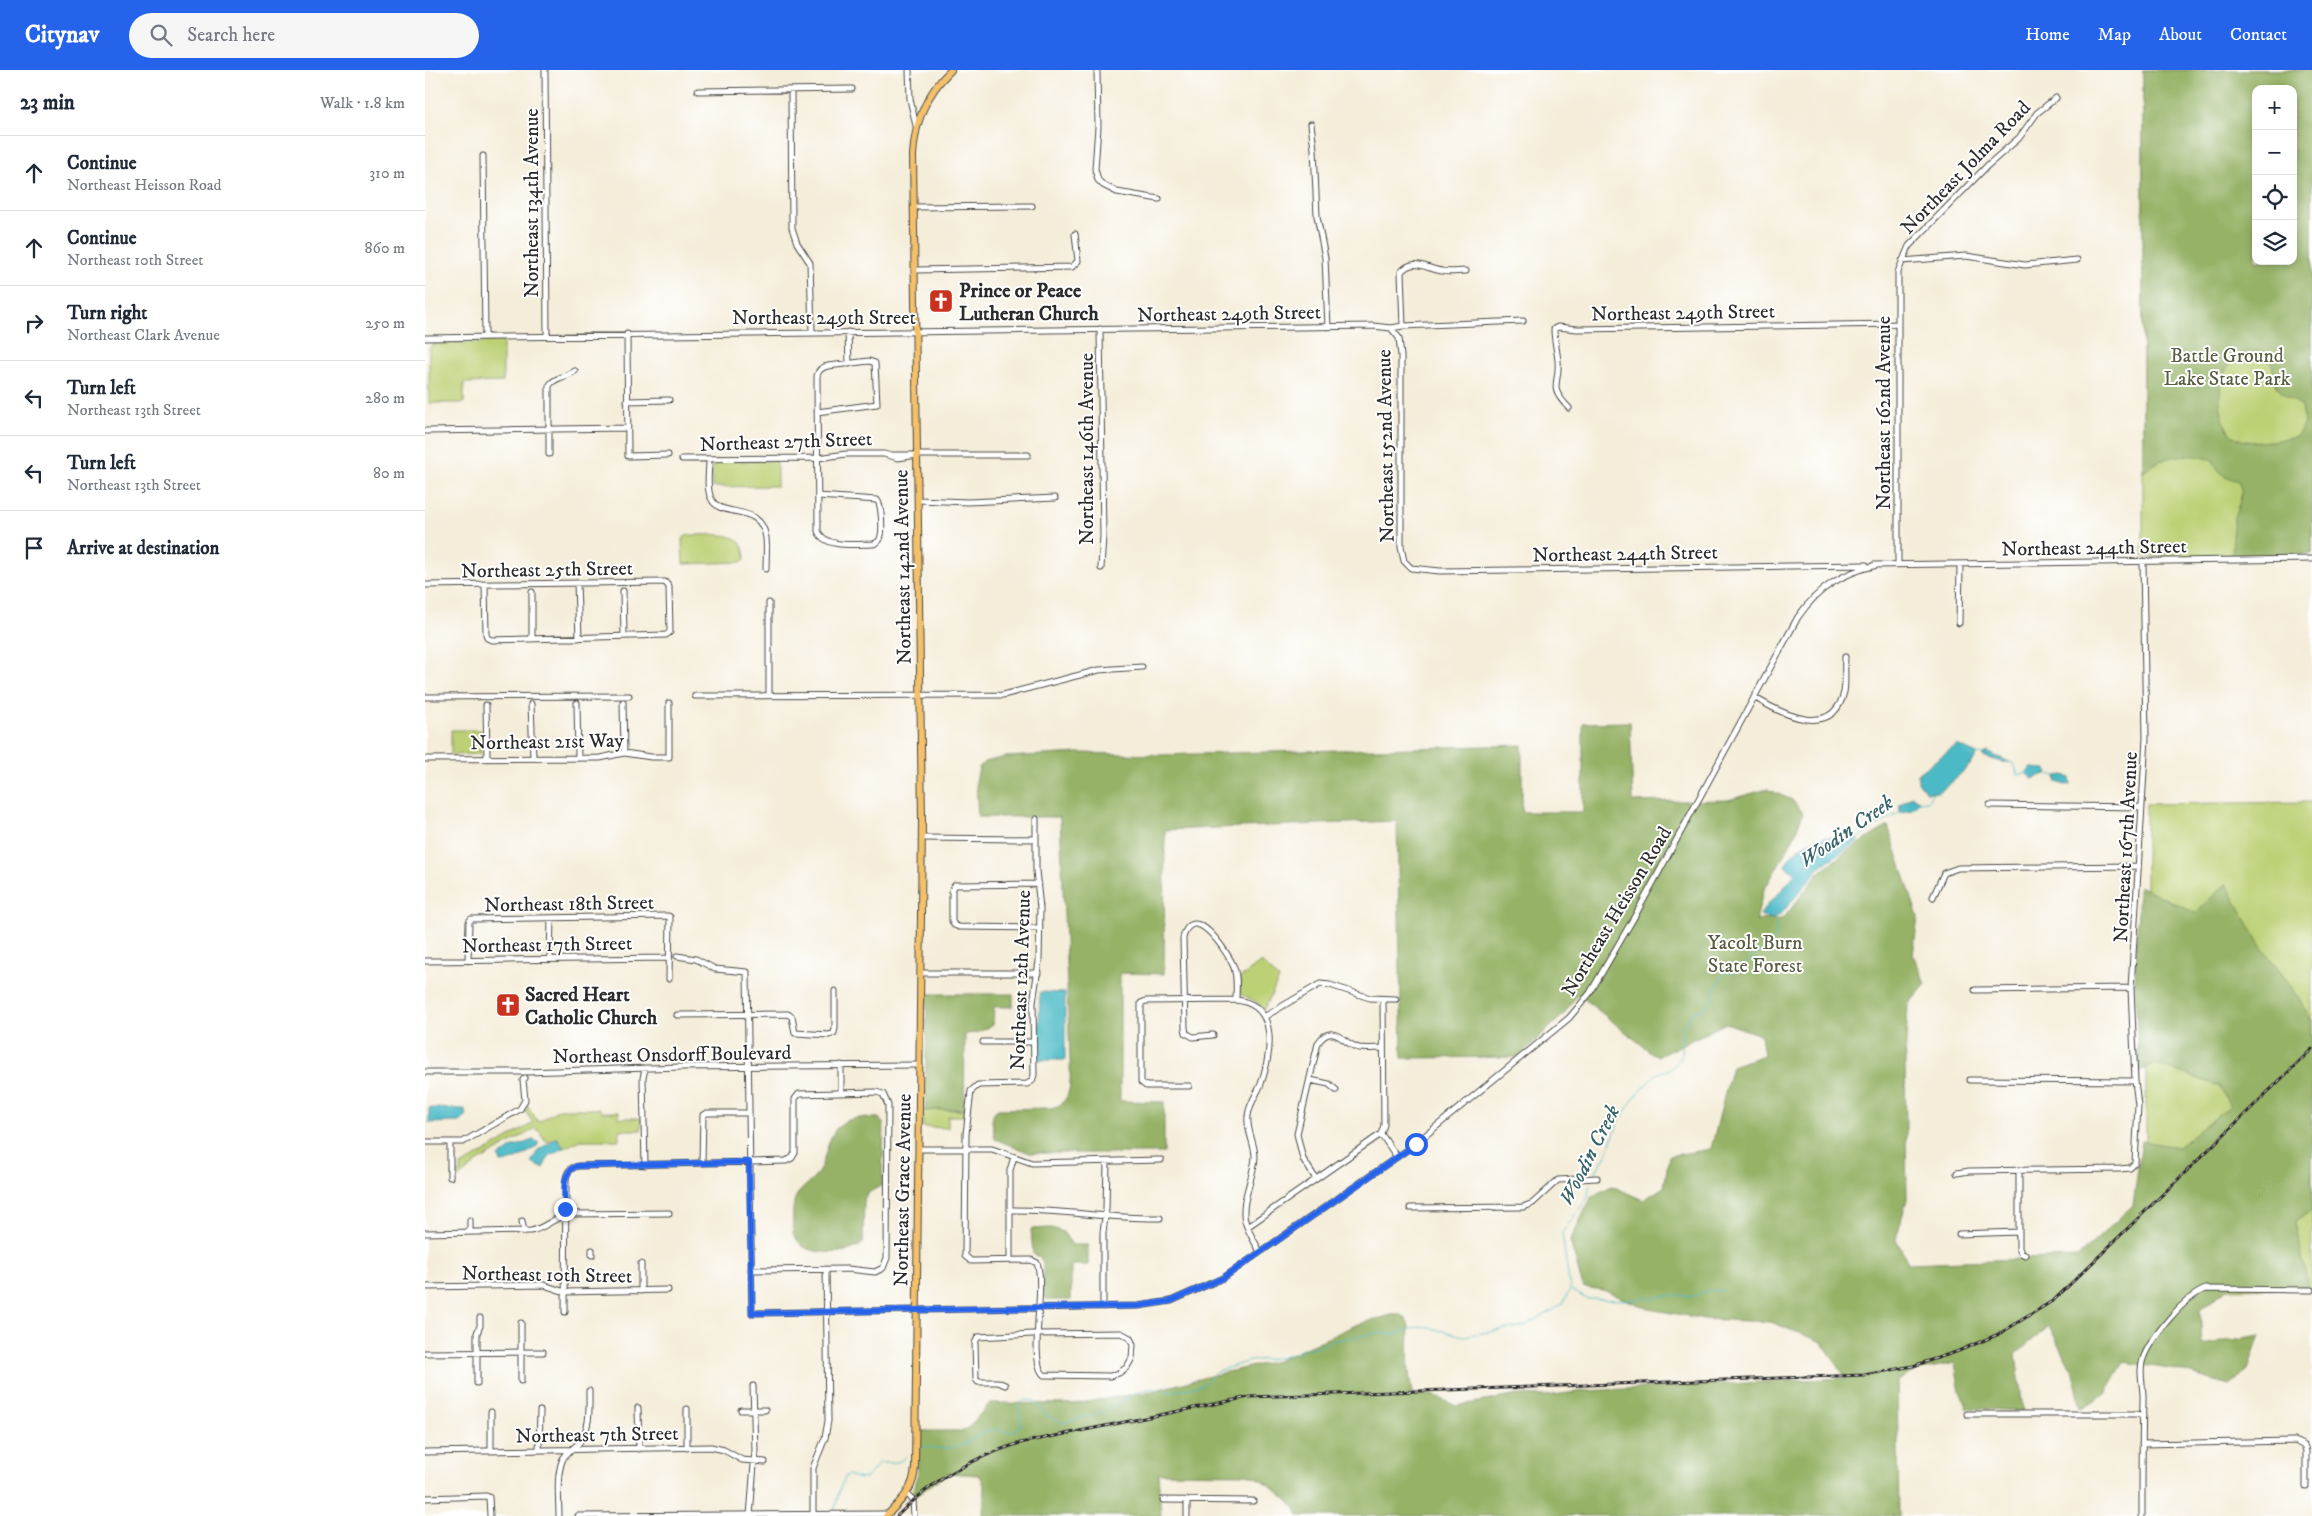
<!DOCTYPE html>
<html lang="en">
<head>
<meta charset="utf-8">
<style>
	body { margin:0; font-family:"IM FELL DW Pica",serif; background:#f6f6f7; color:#1f2937 }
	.controls { position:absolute; right:15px; top:15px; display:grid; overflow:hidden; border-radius:10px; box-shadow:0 2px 8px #0003 }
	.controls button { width:45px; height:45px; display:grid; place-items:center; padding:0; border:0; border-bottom:1px solid #e0e1e3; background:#fff; color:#1f2937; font:25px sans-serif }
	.stop { position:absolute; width:15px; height:15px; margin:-11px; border:4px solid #2563eb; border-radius:50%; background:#fff }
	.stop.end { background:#2563eb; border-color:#fff; box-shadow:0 1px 5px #0008 }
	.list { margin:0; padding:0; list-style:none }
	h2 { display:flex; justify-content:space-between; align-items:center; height:65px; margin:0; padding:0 20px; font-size:21px }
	h2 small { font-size:16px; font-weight:400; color:#747a83 }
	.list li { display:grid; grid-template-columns:32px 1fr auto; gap:15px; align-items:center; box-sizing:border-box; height:75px; padding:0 20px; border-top:1px solid #e0e1e3 }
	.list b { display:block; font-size:19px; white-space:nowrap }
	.list p { margin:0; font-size:16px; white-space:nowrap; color:#747a83 }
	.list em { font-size:16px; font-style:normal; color:#747a83 }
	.icon { flex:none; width:28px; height:28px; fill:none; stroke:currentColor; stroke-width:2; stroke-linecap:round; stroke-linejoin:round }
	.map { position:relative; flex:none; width:1887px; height:1446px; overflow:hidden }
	header { display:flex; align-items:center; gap:30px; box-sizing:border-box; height:70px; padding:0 25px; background:#2563eb; color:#fff }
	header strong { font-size:24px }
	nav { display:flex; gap:28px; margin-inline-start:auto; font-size:18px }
	.search { width:350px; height:45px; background:#f6f6f7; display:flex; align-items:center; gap:12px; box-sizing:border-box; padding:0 18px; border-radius:28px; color:#747a83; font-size:19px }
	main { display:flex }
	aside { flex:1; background:#fff }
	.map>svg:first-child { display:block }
	.green { fill:#bcd074; stroke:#747e50; fill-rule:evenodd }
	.forest { fill:#95b266; stroke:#606e48; fill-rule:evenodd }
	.water { fill:#4cbac6; stroke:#3c7278 }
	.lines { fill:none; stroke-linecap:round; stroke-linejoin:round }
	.stream { stroke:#4cbac6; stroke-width:1 }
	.minor-casing { stroke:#494845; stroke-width:7 }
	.major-casing { stroke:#494845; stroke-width:8 }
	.minor { stroke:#fff; stroke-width:5 }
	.major { stroke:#f4c16a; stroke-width:6 }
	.rail-casing { stroke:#2b2b2b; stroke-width:3 }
	.rail { stroke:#fff; stroke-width:1; stroke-dasharray:4; stroke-linecap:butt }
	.route { stroke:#2563eb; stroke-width:6 }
	.labels { text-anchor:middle; stroke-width:4; stroke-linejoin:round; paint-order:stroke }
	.street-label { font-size:20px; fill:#2b2b2b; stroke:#fff }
	.poi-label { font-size:20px; font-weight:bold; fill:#2b2b2b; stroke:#fff; text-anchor:start }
	.park-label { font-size:20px; fill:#565d41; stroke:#fff }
	.water-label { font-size:21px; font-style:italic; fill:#386469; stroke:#fff }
</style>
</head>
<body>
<header>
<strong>Citynav</strong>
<div class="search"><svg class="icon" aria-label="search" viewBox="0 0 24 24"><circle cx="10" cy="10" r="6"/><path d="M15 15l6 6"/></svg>Search here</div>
<nav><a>Home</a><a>Map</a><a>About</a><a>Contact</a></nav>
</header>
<main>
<aside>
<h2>23 min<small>Walk · 1.8 km</small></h2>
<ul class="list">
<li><svg class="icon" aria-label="ahead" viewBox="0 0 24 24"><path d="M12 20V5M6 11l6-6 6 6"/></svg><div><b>Continue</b><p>Northeast Heisson Road</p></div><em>310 m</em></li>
<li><svg class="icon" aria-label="ahead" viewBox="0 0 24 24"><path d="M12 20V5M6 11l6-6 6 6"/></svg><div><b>Continue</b><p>Northeast 10th Street</p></div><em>860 m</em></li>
<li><svg class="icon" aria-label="right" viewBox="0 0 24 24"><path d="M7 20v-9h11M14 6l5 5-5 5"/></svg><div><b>Turn right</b><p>Northeast Clark Avenue</p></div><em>250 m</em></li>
<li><svg class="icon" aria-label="left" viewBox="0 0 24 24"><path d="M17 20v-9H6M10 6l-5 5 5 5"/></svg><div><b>Turn left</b><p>Northeast 13th Street</p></div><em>280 m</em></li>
<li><svg class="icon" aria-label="left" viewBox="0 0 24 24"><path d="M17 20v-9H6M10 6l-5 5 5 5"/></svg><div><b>Turn left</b><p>Northeast 13th Street</p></div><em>80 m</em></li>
<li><svg class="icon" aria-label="arrive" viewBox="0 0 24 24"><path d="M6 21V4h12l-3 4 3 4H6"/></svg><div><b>Arrive at destination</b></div></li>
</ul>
</aside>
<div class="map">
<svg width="1887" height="1446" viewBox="0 0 1887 1446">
	<rect width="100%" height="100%" fill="#fff"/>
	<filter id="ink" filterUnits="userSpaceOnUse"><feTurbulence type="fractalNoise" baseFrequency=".02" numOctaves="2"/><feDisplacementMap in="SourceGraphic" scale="10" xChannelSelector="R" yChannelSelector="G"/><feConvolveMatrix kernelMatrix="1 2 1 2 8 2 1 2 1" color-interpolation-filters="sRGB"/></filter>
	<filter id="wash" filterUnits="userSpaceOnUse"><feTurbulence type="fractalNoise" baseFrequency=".0096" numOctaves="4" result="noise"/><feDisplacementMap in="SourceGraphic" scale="20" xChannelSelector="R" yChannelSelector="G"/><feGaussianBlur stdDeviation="1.12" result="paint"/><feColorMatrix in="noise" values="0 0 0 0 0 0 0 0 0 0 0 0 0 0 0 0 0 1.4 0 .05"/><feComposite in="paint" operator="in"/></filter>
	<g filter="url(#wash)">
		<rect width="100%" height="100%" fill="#f4edd9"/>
		<path class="green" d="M1718 0H1887V484L1718 487ZM1831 19H1868V191H1831Z
			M78 271V312L39 313V333H4V279L8 274Z
			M291 391H352V416L287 417V395Z
			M263 465C286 466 320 457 320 489L316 492 258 494 257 469Z
			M26 660H56V684L26 685Z
			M1887 732V1218L1721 1220V734Z
			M836 892 854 909 839 940 830 931 815 924V908Z
			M103 1036 113 1052 134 1039H175L176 1042H194V1048H216V1060H194V1070H155L139 1078 132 1067 122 1072 111 1058 53 1092 33 1108H28V1103L36 1102V1096L108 1053 100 1041Z
			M498 1040H540V1046H523V1058L498 1057Z"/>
		<path class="forest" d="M1718 0H1887V484L1807 486C1808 474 1807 461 1809 449 1812 436 1821 424 1813 411 1800 407 1793 403 1788 390 1763 382 1738 384 1718 402ZM1831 19H1868V191H1831ZM1829 281C1856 288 1843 305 1854 319 1858 326 1870 331 1877 336L1880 353 1871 367C1857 370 1823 376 1810 367 1803 364 1800 354 1798 348 1790 322 1797 283 1829 281Z
			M1205 652 1208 732 1303 730 1342 719 1367 730 1378 743 1368 769 1338 822 1331 850 1358 849 1394 803 1423 780 1463 756 1493 847 1488 885 1501 914 1483 935 1480 990 1482 1129 1471 1169 1483 1193 1653 1187 1708 1135 1717 1071 1753 1077 1805 1036 1794 1016 1730 994 1714 1001 1710 911 1714 816 1770 843 1801 814 1835 875 1870 922 1887 951V1141L1870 1151 1883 1217 1806 1216 1775 1240 1777 1275 1835 1265 1823 1300 1804 1315 1752 1300 1699 1292 1681 1323 1656 1339 1649 1303 1624 1256 1591 1284 1598 1341 1542 1338 1535 1321 1530 1293 1490 1301 1472 1311 1474 1446H874C870 1433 835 1405 821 1404L733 1403 736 1446H558L559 1415 556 1407 553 1405 523 1403 489 1427 487 1423 493 1402V1361H537L543 1358 565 1333 649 1334 723 1322 797 1303 852 1291 933 1254 967 1245H976L980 1247 984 1256 983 1295 987 1324 1007 1325 1031 1336 1094 1325 1121 1326 1159 1321 1421 1308 1397 1272 1346 1252 1280 1249 1224 1239 1178 1220 1158 1217 1145 1171 1167 1126 1187 1116 1218 1130 1239 1117 1244 1086 1286 1079 1307 996 1339 985 1336 965 1301 953 1232 987 1153 924 1138 945 1093 987 977 988 972 751 740 760 739 904 695 903V1031L739 1032V1083H605L570 1069 567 1051 569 1042 573 1039 625 1038C649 1035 645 1009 645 990L635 747H553L551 712 554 698 559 692 581 687 655 683 734 685 1097 675V742H1158V653Z
			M502 924H588V937H569L568 955 552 963 540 964 539 1040 527 1039 500 1041Z
			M454 1048 459 1053 457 1115 443 1123 439 1129 438 1173C427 1184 395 1185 381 1178 375 1175 371 1169 368 1163 368 1153 367 1142 369 1132 371 1120 387 1113 393 1103 402 1087 402 1065 416 1054 427 1046 441 1048 454 1048Z
			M627 1158 638 1162 647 1175H663V1195H646V1230H623L618 1226V1193L615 1187 608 1184 606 1159Z"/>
		<path class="water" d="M1532 675 1552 684 1547 693 1527 712 1514 722H1501L1493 712V703Z
			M1562 682 1584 692H1585H1577L1557 686Z
			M1606 698 1622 699 1623 703 1607 709 1601 703Z
			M1639 705 1645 708 1646 714 1640 715 1632 712 1631 706Z
			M1487 726 1495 731 1486 740 1475 742V734Z
			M1400 767 1432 768 1433 771 1397 795 1356 844 1345 850 1335 845C1346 829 1360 819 1370 803L1360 796C1369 778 1381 772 1400 767Z
			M615 922 640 923V990H613Z
			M4 1038 40 1039 41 1047 35 1052 4 1053Z
			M132 1068 139 1078 124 1086 118 1098 106 1093 113 1080Z
			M108 1070 113 1072V1075C106 1082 87 1093 76 1093L74 1087 86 1078Z"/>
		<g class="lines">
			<path class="stream" d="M1551 684 1559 685
				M1582 691 1589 694 1593 705 1602 703
				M1621 704 1632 706
				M1493 732 1503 731 1508 722
				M1432 768 1475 742
				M1168 1107 1183 1081 1193 1053 1207 1031 1231 1004 1247 998 1256 988 1257 959 1268 942 1278 940 1288 929 1289 921 1300 902 1309 903 1351 869V847
				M1146 1220 1162 1229 1202 1230 1249 1225 1270 1226 1281 1221 1299 1220
				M495 1376C506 1377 520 1380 531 1377 554 1370 558 1352 586 1363L596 1356 593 1336 599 1330 610 1331 622 1346 637 1353 680 1342 711 1322 727 1318 745 1322 766 1318 780 1314 790 1302 825 1291 854 1288 912 1270 951 1263 969 1264 996 1256 1039 1266 1100 1256 1138 1234 1145 1219 1137 1163 1162 1129 1166 1110
				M409 1442 415 1418 421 1406 424 1405C442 1414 444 1405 454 1393 463 1393 475 1394 481 1387"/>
		</g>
	</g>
	<g filter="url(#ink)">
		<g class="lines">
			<defs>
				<path id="minor" d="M120 0 122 265
					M484 0 485 29 491 56
					M672 0 673 57 670 99 673 110 678 115 692 122 734 129
					M366 20 367 158 372 173 385 193 387 262
					M273 21 427 19
					M886 54 889 79 892 146 900 188 903 257
					M58 86 60 266
					M489 137 607 136
					M1477 191 1541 186 1600 195 1652 190
					M490 200 647 197 653 191 650 164
					M978 256 976 202C989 187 1001 199 1017 201 1024 203 1033 201 1041 201
					M966 258 974 268 976 286V477L979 491 986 498 1015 501 1441 495
					M675 259 678 466 676 498
					M423 262 424 294
					M202 264 203 386 243 385
					M0 268 948 256 966 258 978 256 1098 251
					M202 331 244 330
					M1144 338C1122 316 1135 315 1133 291 1132 280 1129 270 1129 259L1133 257 1152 259 1472 254
					M392 342 452 334 450 293 444 291 403 296C397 297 393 300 392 306L393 461C400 479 432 474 448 474 451 473 453 473 455 469 458 462 457 435 452 430L393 426
					M0 361 202 358
					M124 384V316C129 307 142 307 150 301
					M466 385H603
					M257 389 393 388 421 384H459L473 388 492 385
					M284 390C284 401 281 418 286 428 295 450 336 431 341 468 342 478 341 489 341 499
					M493 430 543 432 630 428
					M1473 494V202L1484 176 1563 95 1594 68 1612 43 1631 28
					M1449 495 1887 489
					M152 513 154 568
					M0 515 240 512 244 517 245 562 241 565 67 570 62 568 61 564 60 515
					M198 521 199 566
					M107 522V569
					M344 533V625
					M1534 553 1535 494
					M270 626 578 625 674 600 717 597
					M0 627 204 626
					M1329 627C1356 644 1408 670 1419 622 1421 611 1419 598 1420 587
					M198 632 199 683
					M152 633 153 688
					M106 634 108 688
					M61 635 62 688
					M0 689 175 688 199 683 226 687H244V633
					M1565 735 1716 737
					M497 768 611 769
					M613 814 530 815 527 820V851L529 855 534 857 615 858
					M1508 827 1519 803 1533 798 1712 796
					M252 886 271 889 290 899 322 902 327 1243 713 1236 746 1231 798 1208 985 1078 1144 948 1165 923 1211 844 1373 547C1393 518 1417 503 1452 495
					M125 889 126 848
					M0 891 244 888
					M43 891 44 852 46 849 243 846 245 847 244 909
					M496 903H613
					M1550 920 1706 918
					M252 945 363 944 367 947 370 963 404 965 409 963 410 958V921
					M839 947 895 914 905 915 945 928 971 929
					M788 965 768 967 761 963 760 958 758 868C768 829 802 882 808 895 813 906 811 919 811 930
					M558 972H608
					M416 995V1023
					M220 999 218 1008 220 1095
					M0 1002H100L256 997 495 995
					M885 1010 904 1014 911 1020
					M1545 1010 1710 1011
					M764 1016H721L716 1012V933L721 931 811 930C855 935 846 984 836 1014 832 1024 824 1034 823 1046 821 1060 830 1073 830 1087 829 1106 815 1133 820 1151 823 1162 830 1172 835 1182
					M956 1064 959 1055 958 929
					M956 1064 972 1087
					M0 1072H38L95 1039 100 1030 98 1010 100 1008
					M25 1072V1107
					M494 1079H567L607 1093 736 1090
					M277 1093 278 1045 282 1043H323
					M1594 1100V1178L1596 1183 1600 1185
					M1532 1103 1544 1101 1694 1099 1705 1098 1710 1093 1713 1035 1710 1011 1706 918 1721 668 1718 492
					M891 1109 878 1089 872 1064 893 973C908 951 919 975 934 978 941 979 950 978 958 978
					M985 1138 1098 1137 1108 1133 1133 1110 1172 1108
					M585 1140C635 1139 684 1149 735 1148
					M45 1150V1162
					M97 1151 99 1162
					M822 1157 956 1064
					M0 1163 106 1161C121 1158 130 1146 145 1144L244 1143
					M1534 1164 1594 1162
					M167 1180V1185
					M585 1190V1100L589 1087
					M216 1194V1221
					M0 1217 119 1215 140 1222 243 1220
					M678 1237V1163L681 1139 682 1092
					M140 1242 141 1109C142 1101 146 1097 154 1096L361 1091 367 1088 370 1083V1029L374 1024 451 1022 458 1024 463 1035 462 1188 458 1198 450 1202 423 1199 326 1200
					M96 1253V1311
					M0 1283 118 1282
					M52 1313V1263L55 1256V1248
					M580 1315 573 1312H553L551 1309 550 1273 553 1267 607 1264H613L696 1263 705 1268 708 1275 707 1288 702 1297 694 1303 685 1306 619 1305C603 1292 621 1216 612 1193L606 1190 546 1191 540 1186 541 1064 546 1021 553 1015 602 1014 607 1011 609 1005 608 933 614 891 615 838 611 801V749
					M213 1338 214 1379
					M316 1340H340
					M66 1342V1381
					M1542 1344H1711L1718 1346
					M1717 1374 1870 1371 1879 1376 1881 1381V1416
					M262 1378V1339
					M114 1380 115 1341
					M0 1382 286 1377 299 1380 317 1390 340 1392
					M482 1424 488 1430 489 1446
					M0 1428 61 1426 64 1427 65 1446
					M738 1430 828 1431
					M388 1445V1398L400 1368 403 1351 401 1199
					M134 1446C134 1429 131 1408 137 1391 140 1383 147 1380 153 1374 166 1359 164 1340 164 1321
					M153 1446 463 1444
					M325 1446 330 1381 328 1316
					M762 1446V1430
					M1717 1446C1717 1408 1717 1369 1718 1331 1719 1318 1713 1301 1718 1289 1725 1268 1761 1225 1781 1219L1887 1220"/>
				<path id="major" d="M461 1446C476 1431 489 1420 490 1397L497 751 488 85C490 51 501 24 526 0"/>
			</defs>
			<use href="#minor" class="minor-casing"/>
			<use href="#major" class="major-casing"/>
			<use href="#minor" class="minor"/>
			<use href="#major" class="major"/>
			<defs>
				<path id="rail" d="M472 1446C506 1411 549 1387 595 1373L824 1327 1439 1305 1488 1296 1531 1282 1574 1264 1629 1230 1887 979"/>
			</defs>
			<use href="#rail" class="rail-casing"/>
			<use href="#rail" class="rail"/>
		</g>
	</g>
	<g class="lines" filter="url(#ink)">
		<path class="route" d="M140 1139C140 1124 135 1102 152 1096L324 1092 327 1243 713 1236 746 1231 798 1208 991 1074"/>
	</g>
	<defs>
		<symbol id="church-square" viewBox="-11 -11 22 22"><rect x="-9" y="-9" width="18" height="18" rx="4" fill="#c8321e" stroke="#fff"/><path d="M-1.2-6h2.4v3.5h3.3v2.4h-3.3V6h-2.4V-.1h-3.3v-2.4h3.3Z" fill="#fff"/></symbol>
	</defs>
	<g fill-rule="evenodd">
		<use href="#church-square" x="502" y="217" width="28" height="28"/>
		<use href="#church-square" x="69" y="921" width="28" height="28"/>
	</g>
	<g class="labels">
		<g class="street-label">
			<text transform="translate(1540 97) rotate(-46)" y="7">Northeast Jolma Road</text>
			<text transform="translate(106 133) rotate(-90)" y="7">Northeast 134th Avenue</text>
			<text transform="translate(1258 242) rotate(-1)" y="7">Northeast 249th Street</text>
			<text transform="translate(804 243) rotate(-1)" y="7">Northeast 249th Street</text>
			<text x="399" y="254">Northeast 249th Street</text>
			<text transform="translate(1458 343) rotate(-90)" y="7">Northeast 162nd Avenue</text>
			<text transform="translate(361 371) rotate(-2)" y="7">Northeast 27th Street</text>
			<text transform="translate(960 376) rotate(-91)" y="7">Northeast 152nd Avenue</text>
			<text transform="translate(661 379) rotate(-90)" y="7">Northeast 146th Avenue</text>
			<text transform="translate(1669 477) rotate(-1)" y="7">Northeast 244th Street</text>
			<text transform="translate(1200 483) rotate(-1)" y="7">Northeast 244th Street</text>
			<text transform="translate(477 497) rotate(-91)" y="7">Northeast 142nd Avenue</text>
			<text transform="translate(122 499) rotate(-1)" y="7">Northeast 25th Street</text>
			<text transform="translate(122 671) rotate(-1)" y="7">Northeast 21st Way</text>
			<text transform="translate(1700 777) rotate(-87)" y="7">Northeast 167th Avenue</text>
			<text transform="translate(144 833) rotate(-1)" y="7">Northeast 18th Street</text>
			<text transform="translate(1191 841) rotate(-59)" y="7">Northeast Heisson Road</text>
			<text transform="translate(122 874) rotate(-1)" y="7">Northeast 17th Street</text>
			<text transform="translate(595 910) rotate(-88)" y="7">Northeast 12th Avenue</text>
			<text transform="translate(247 984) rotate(-1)" y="7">Northeast Onsdorff Boulevard</text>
			<text transform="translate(477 1120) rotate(-89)" y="7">Northeast Grace Avenue</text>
			<text transform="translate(122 1204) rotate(1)" y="7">Northeast 10th Street</text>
			<text transform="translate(172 1364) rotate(-1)" y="7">Northeast 7th Street</text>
		</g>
		<g class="poi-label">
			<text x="534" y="227">Prince or Peace<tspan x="534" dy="23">Lutheran Church</tspan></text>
			<text x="100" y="931">Sacred Heart<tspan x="100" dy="23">Catholic Church</tspan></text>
		</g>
		<g class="park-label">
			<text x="1802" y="292">Battle Ground<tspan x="1802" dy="23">Lake State Park</tspan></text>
			<text x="1330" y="879">Yacolt Burn<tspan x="1330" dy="23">State Forest</tspan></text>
		</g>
		<g class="water-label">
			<text transform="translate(1421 761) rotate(-35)" y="7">Woodin Creek</text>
			<text transform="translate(1164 1085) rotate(-63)" y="7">Woodin Creek</text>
		</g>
	</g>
</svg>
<div class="controls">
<button>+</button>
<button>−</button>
<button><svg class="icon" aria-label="locate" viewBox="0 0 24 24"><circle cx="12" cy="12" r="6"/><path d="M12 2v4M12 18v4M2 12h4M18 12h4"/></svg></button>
<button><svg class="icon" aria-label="layers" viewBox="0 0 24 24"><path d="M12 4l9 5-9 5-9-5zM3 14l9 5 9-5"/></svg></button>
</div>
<div class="stop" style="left:991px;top:1074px"></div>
<div class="stop end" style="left:140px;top:1139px"></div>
</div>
</main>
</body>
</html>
